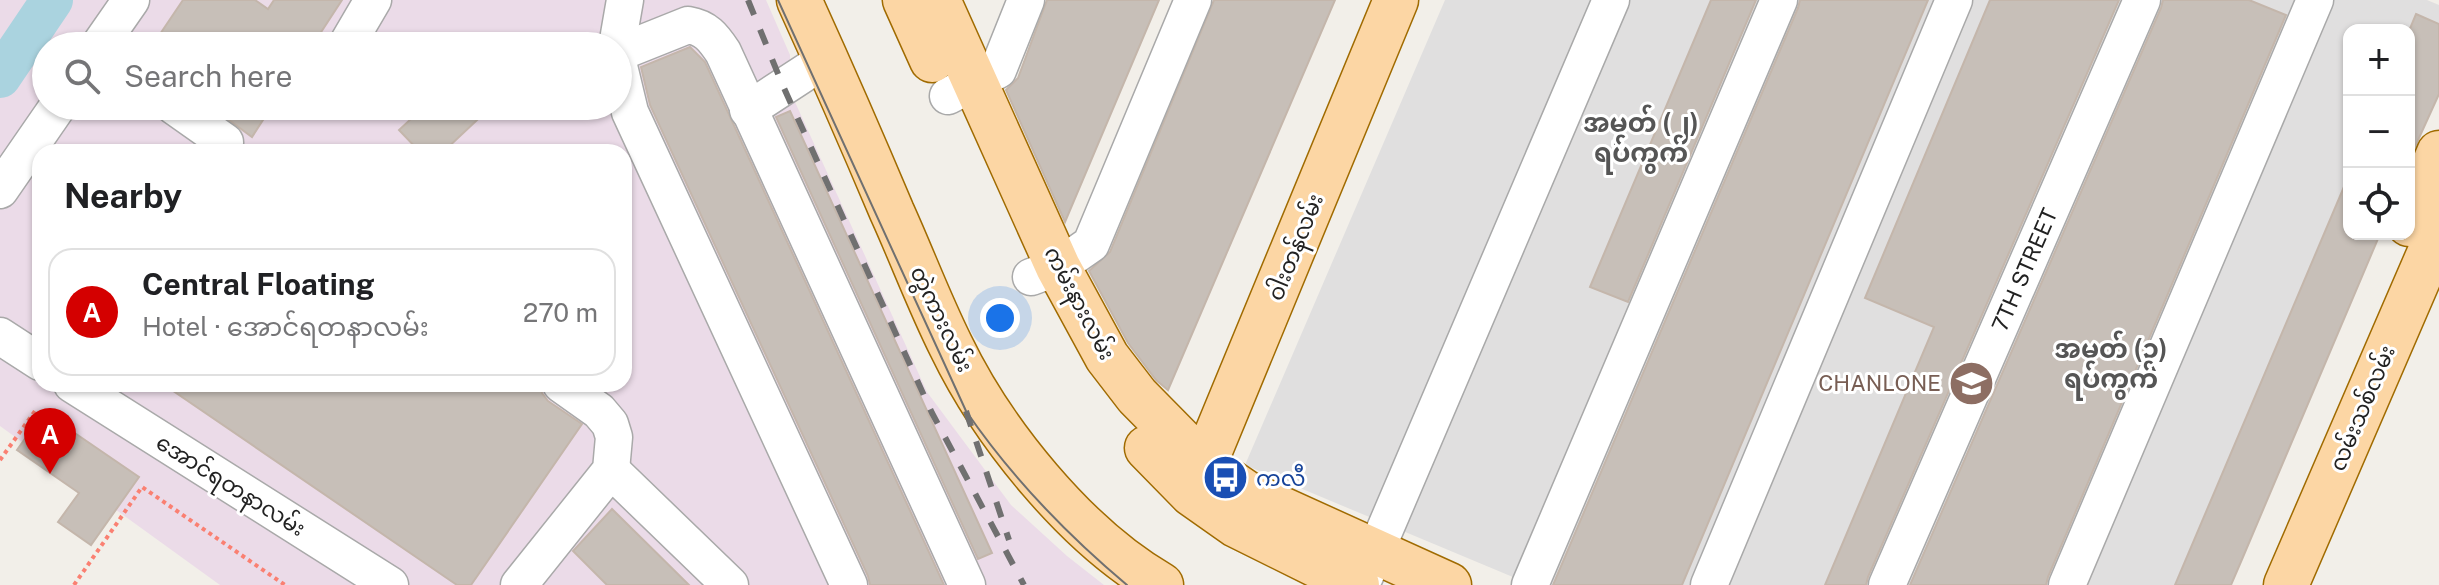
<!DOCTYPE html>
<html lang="en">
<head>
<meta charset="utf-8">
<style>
	body { margin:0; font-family:"Public Sans","Noto Sans Myanmar",sans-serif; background:#f2f2f2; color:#202124 }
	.controls { position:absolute; right:24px; top:24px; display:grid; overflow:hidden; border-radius:16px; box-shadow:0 2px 6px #0004 }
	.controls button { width:72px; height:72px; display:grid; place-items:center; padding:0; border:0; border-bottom:2px solid #e0e0e0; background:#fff; color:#202124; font:40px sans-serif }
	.you { position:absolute; left:1000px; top:318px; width:28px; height:28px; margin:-20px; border:6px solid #fff; border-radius:50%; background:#1a73e8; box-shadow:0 0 0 12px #1a73e833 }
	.badge { display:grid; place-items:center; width:52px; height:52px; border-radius:50%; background:#d40000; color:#fff; font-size:26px; font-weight:700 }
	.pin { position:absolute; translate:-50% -66px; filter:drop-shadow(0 2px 4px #0008) }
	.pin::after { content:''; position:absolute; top:42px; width:28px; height:24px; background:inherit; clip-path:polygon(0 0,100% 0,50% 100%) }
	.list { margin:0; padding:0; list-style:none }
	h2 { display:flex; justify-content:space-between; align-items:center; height:104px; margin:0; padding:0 32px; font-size:34px }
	h2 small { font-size:26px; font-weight:400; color:#757577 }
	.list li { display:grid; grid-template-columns:52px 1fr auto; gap:24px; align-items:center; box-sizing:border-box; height:128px; margin:0 16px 16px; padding:0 16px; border:2px solid #e0e0e0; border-radius:24px }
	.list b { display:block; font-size:30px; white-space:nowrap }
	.list p { margin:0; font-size:26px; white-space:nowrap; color:#757577 }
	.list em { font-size:26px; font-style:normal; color:#757577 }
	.icon { flex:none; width:44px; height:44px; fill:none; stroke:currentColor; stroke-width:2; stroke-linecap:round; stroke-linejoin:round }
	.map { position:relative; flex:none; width:2439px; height:585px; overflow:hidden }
	.search { position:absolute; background:#fff; box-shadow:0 2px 6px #0004; left:32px; top:32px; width:600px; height:88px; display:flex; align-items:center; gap:20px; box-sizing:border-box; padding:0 28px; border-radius:44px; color:#757577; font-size:30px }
	.panel { position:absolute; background:#fff; box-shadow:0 2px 6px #0004; left:32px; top:144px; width:600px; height:248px; border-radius:24px }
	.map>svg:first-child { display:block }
	.residential { fill:#e0dfdf }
	.industrial { fill:#ebdbe8; fill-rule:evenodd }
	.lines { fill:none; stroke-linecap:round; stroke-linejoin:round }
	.river { stroke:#aad3df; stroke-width:42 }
	.building { fill:#c7bfb8; stroke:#c4b6ab; stroke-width:2 }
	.minor-casing { stroke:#a9a9a9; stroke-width:39 }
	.major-casing { stroke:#a06b00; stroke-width:47 }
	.path { stroke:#fa8072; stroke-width:4; stroke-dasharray:4 4; stroke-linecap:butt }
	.minor { stroke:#fff; stroke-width:36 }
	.major { stroke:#fcd6a4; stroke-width:44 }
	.tram { stroke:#707070; stroke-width:2 }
	.rail { stroke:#707070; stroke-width:6; stroke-dasharray:16 16; stroke-linecap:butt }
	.labels { text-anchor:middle; stroke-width:6; stroke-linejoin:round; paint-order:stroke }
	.street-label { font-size:22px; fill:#222; stroke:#fff }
	.education-label { font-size:22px; fill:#785e54; stroke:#fff; text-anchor:end }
	.transit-label { font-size:22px; fill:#164399; stroke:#fff; text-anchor:start }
	.quarter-label { font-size:26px; font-weight:bold; fill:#555; stroke:#fff }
</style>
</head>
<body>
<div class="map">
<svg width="2439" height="585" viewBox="0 0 2439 585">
	<rect width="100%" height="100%" fill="#f2efe9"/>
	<path class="residential" d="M1445 0H2427L2439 5V84L2409 155V30H2349V234L2227 585H1532L1245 465Z"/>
	<path class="industrial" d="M0 0H766L790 55V91L927 392 1011 505 1067 556 1104 585H220L0 426ZM46 46H618V106H46ZM40 152H624V384H40Z"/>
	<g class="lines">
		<path class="river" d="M0 77 52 0"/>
	</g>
	<path class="building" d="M183 0H255L268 9 274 0H342L312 46H152Z
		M1047 0H1159L1065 222 1006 90 1018 78Z
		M1214 0H1335L1168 390 1156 380 1128 343 1089 271 1110 252Z
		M1711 0H1756L1628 302 1590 287Z
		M1800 0H1928L1682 585H1553L1798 8Z
		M1990 0H2119L1868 577 1866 585H1825L1934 327 1865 298Z
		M2163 0H2249L2286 15 2048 577 2046 585H1910L2161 8Z
		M2416 14 2439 24V94L2409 160V31Z
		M690 47 705 62 944 585H870L868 576 650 105 641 67Z
		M210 106H272L252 137Z
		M425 106H492L443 152H420L399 130Z
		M790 111 992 553 978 559 776 117Z
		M2349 175V234H2380L2243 557 2231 585H2175Z
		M163 384H540L542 393 548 401 582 424 471 585H457Z
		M44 412 139 477 91 545 58 522 79 493 17 450Z
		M612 509 689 585H607L573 551Z"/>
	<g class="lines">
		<defs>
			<g id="minor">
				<path d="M99 46 131 0"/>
				<path d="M346 46 373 0"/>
				<path d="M617 46 625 0"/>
				<path d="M618 53 688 25C706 28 713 37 723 52L967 585"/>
				<path d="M618 62 630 112 849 585"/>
				<path d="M948 96 998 70 1026 0"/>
				<path d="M174 106 225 142"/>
				<path d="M748 110 826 59"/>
				<path d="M0 190 58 106"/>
				<path d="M1031 277 1058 267 1091 244 1193 0"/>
				<path d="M0 336 40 362"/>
				<path d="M72 384 390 585"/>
				<path d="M611 470 730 585"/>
				<path d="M1365 576 1611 0"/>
				<path d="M519 585 611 470 614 437 610 424 599 411 561 384"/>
				<path d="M1530 585 1779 0"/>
				<path d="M1709 585 1954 0"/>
				<path id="s1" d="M1887 585 2142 0"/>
				<path d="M2067 585 2315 0"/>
			</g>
			<path id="major" d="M799 0C831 70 862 141 892 212 912 256 929 302 951 346 993 433 1076 536 1161 585
				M905 0 932 60
				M938 0 1058 267 1107 357 1137 396 1205 465 1246 493 1449 585
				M2409 224 2439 153
				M1147 448 1192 494 1236 525 1357 585
				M1194 489 1396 0
				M2286 585 2439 231"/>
		</defs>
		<use href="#minor" class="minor-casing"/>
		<use href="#major" class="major-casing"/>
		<path class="path" d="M0 460 35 411
			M74 585 142 487 285 585"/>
		<use href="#minor" class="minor"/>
		<use href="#major" class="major"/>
		<path class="tram" d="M778 0 966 411C1012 478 1065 533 1127 585"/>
		<path class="rail" d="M748 0 783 86 932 413 1024 585
			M966 411 1009 540"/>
	</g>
	<defs>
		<symbol id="school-disc" viewBox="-11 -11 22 22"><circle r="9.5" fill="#8d6e63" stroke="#fff"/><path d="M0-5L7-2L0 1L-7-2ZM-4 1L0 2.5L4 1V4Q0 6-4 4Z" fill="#fff"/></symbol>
		<symbol id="bus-disc" viewBox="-11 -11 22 22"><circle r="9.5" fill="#1a4fb4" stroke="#fff"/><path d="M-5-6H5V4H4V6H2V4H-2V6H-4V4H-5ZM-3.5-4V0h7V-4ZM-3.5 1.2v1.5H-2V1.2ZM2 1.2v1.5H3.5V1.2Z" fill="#fff"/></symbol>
	</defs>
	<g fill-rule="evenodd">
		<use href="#school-disc" x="1946" y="358" width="51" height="51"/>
		<use href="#bus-disc" x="1200" y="452" width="51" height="51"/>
	</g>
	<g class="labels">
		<g class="street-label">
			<text transform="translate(1295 247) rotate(-68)" y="8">ဝါးတန်လမ်း</text>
			<text dy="8" stroke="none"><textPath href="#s1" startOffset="344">7TH STREET</textPath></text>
			<text transform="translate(1080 303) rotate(62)" y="8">ကမ်းနားလမ်း</text>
			<text transform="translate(942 319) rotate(64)" y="8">တွဲကားလမ်း</text>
			<text transform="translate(2362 408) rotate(-67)" y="8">လမ်းသစ်လမ်း</text>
			<text transform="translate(231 485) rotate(32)" y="8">အောင်ရတနာလမ်း</text>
		</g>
		<g class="education-label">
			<text x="1941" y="391">CHANLONE</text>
		</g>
		<g class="transit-label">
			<text x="1256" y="486">ကလီ</text>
		</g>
		<g class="quarter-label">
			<text x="1641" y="132">အမှတ် (၂)<tspan x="1641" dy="30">ရပ်ကွက်</tspan></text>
			<text x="2111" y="358">အမှတ် (၃)<tspan x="2111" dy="30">ရပ်ကွက်</tspan></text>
		</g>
	</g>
</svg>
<div class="controls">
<button>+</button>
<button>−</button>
<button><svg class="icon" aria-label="locate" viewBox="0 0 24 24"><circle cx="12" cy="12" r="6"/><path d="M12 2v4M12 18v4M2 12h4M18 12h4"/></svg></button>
</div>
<div class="you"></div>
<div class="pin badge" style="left:50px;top:474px">A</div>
<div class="search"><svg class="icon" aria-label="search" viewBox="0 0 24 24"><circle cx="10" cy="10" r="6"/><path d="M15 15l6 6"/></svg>Search here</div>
<section class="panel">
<h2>Nearby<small></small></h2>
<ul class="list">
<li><span class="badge">A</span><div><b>Central Floating</b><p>Hotel · အောင်ရတနာလမ်း</p></div><em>270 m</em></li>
</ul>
</section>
</div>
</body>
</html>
